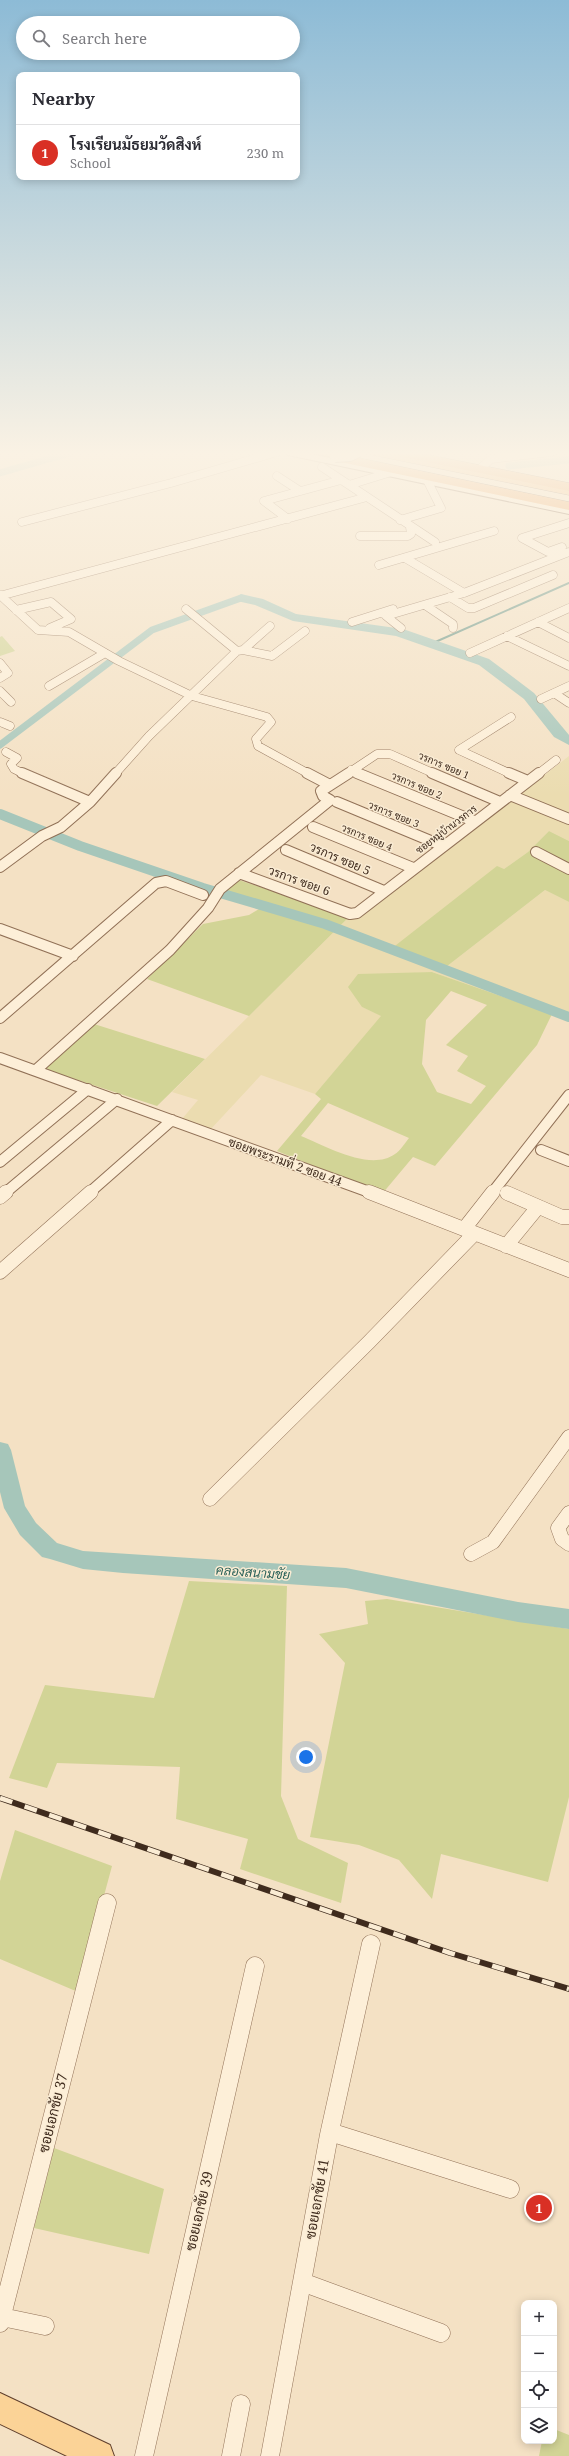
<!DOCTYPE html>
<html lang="en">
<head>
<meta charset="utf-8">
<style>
	body { margin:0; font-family:"Noto Serif",Sarabun,serif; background:#f2f2f3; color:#2b2b33 }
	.controls { position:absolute; right:12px; bottom:12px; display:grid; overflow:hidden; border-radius:8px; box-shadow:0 2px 10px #0003 }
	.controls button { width:36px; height:36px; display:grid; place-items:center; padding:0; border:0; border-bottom:1px solid #e1e1e2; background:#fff; color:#2b2b33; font:20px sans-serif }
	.you { position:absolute; left:306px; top:1757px; width:14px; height:14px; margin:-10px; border:3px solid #fff; border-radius:50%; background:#1a73e8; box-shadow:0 0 0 6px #1a73e833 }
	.badge { display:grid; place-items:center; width:26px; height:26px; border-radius:50%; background:#d93025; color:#fff; font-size:13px; font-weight:700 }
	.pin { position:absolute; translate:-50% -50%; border:2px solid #fff; box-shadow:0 1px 4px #0006 }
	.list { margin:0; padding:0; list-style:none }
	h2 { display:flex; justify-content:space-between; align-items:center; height:52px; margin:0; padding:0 16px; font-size:17px }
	h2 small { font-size:13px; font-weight:400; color:#7c7c81 }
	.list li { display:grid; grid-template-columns:26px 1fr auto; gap:12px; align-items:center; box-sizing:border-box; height:56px; padding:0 16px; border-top:1px solid #e1e1e2 }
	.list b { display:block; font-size:15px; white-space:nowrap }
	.list p { margin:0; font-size:13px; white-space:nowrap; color:#7c7c81 }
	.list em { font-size:13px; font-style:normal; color:#7c7c81 }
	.icon { flex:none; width:22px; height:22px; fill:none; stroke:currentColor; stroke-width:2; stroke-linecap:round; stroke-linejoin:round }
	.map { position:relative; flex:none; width:569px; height:2456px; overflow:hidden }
	.search { position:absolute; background:#fff; box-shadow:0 2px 10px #0003; left:16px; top:16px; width:284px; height:44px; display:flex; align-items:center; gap:10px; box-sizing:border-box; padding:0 14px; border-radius:22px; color:#7c7c81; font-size:15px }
	.panel { position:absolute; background:#fff; box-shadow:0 2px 10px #0003; left:16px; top:72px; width:284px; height:108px; border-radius:8px }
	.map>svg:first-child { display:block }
	.farmland { fill:#ebdcb0 }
	.green { fill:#d2d496; fill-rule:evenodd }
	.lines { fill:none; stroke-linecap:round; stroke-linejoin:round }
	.stream { stroke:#6b9688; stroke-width:2 }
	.canal-far1 { stroke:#a6c6ba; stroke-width:7 }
	.canal { stroke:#a6c6ba; stroke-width:10 }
	.river { fill:#a6c6ba; fill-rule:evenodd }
	.minor-far3-casing { stroke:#917157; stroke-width:9 }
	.minor-far2-casing { stroke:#917157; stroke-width:12 }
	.minor-far1-casing { stroke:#917157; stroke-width:15 }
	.minor-casing { stroke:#917157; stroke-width:19 }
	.secondary-casing { stroke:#73523a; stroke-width:2 }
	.primary-casing { stroke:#5f3f2c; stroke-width:2 }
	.trunk-casing { stroke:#5f3f2c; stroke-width:1 }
	.motorway-casing { stroke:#5f3f2c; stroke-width:1 }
	.minor-far3 { stroke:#fdefd8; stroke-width:8 }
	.minor-far2 { stroke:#fdefd8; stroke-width:10 }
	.minor-far1 { stroke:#fdefd8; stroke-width:14 }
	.minor { stroke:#fdefd8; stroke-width:18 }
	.secondary { fill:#fdefd8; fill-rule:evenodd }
	.primary { fill:#fbd397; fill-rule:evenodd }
	.trunk { fill:#f4b570; fill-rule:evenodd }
	.motorway { fill:#ed974a; fill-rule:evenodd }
	.rail-casing { stroke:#3f2b1d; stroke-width:6 }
	.rail { stroke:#faecd4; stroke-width:4.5; stroke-dasharray:13; stroke-linecap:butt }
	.secondary-bridge-casing { stroke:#73523a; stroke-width:12; stroke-linecap:butt }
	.secondary-bridge { stroke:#fdefd8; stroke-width:10 }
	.labels { text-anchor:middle; stroke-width:3; stroke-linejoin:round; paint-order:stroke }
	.far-street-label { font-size:10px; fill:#3f2b1d; stroke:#faecd4 }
	.street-label { font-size:12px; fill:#3f2b1d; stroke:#faecd4 }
	.water-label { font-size:13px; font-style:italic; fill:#2a6159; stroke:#faecd4 }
	.near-street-label { font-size:14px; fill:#3f2b1d; stroke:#faecd4 }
</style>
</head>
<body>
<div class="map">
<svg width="569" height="2456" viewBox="0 0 569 2456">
	<rect width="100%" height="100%" fill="#f4e1c4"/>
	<path class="farmland" d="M569 756V841L549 831 528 852 391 949 446 967 545 890 569 902V1020L432 972 398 974 362 1007 382 1016 315 1094 261 1075 210 1130 182 1119 198 1100 172 1092 349 917 365 914Z"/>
	<path class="green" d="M2 636 15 651 0 656V637Z
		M549 831 569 841V902L545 890 446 967 391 949 497 866 504 869 528 852Z
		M236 879 349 917 249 1016 147 979 203 924 249 915 259 909 218 896Z
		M432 972 552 1014 537 1045 435 1166 413 1157 382 1194 277 1151 321 1099 315 1094 381 1016 362 1007 348 987 358 974ZM451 991 487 1005 446 1045 468 1056 457 1071 486 1086 471 1104 437 1092 422 1064 426 1020ZM328 1103 409 1138C405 1143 400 1151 395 1154 370 1172 326 1146 301 1136Z
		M94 1024 205 1059 157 1106 44 1069Z
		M189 1581 287 1586 281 1796 298 1839 348 1863 341 1903 240 1869 248 1839 176 1819 180 1767 57 1763 47 1788 9 1778 45 1685 154 1698Z
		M387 1599 569 1629V1797L548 1882 441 1854 432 1899 399 1860 359 1845 310 1837 345 1663 319 1634 368 1624 365 1601Z
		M15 1830 112 1866 78 1992 0 1959V1881Z
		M54 2148 164 2189 149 2254 34 2228Z
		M554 2429 569 2435V2456H539L542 2441H554Z"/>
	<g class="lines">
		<path class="stream" d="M433 643 569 583"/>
		<path class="canal-far1" d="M509 466 569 460
			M0 473 73 452
			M0 745 152 630 241 598"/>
		<path class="canal" d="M0 814 80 846 203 888 325 924 569 1017"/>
		<path class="river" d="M241 594 263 599 296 614 403 629 489 659 534 693 569 735V745L554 737 524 699 479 665 396 636 293 621 255 605 237 601 235 598Z
			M0 1442 8 1444 11 1450 25 1506 36 1523 57 1543 83 1551 346 1568 518 1602 569 1609V1629L518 1622 346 1588 123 1573 83 1569 50 1559 42 1557 20 1535 4 1508 0 1492Z"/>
		<defs>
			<path id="minor-far3" d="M322 467 435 542
				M482 467 491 459 551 452
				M277 476 300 491
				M349 485 388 473
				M288 519 264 501 341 480
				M400 520 441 508 428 482
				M22 522 171 483 277 452
				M360 536H408L411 534 410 527
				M562 547 548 552 522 538 569 523
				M405 558 464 593
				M379 565 494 531
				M0 595 38 630 69 632 119 661 192 696 267 717 271 722 256 739 258 746 309 774
				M0 596 367 497
				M450 597 468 608H474L553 575
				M425 605 453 624V628
				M186 609 237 651
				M16 610 51 602 71 619 50 628
				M352 622 393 609
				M538 622 569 638
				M401 628 386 616 464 593 569 552
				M507 636 569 666
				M243 650 272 656 305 631
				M470 653 569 608
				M0 663 8 673 0 678
				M49 686 105 653
				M0 691 11 702
				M554 693 569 703
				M541 699 569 686
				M511 717 459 750 511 774
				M0 722 10 726
				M6 752 17 758 11 764 14 769 24 774
				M351 770 359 774
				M115 774 149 736 237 651 243 650 270 626
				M347 774 377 754H390L435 774
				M538 774 556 760"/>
			<path id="minor-far2" d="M22 773 90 802
				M307 773 328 784
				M357 773 474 821
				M432 773 500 802
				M509 773 528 781
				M510 795 569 819
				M337 802 443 846
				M313 827 413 868
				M286 850 384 891
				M536 852 569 869
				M0 867 42 836 61 827 90 802 116 773
				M239 873 350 914 357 913 539 773
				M0 929 73 956
				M0 1018 156 883 166 881 203 895
				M0 1058 372 1193
				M36 1070 170 950 208 908 220 889 330 800 323 796 321 791 349 773
				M541 1150 569 1161
				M0 1162 88 1089
				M5 1193 117 1099
				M89 1193 172 1120
				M492 1193 569 1095"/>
			<path id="minor-far1" d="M369 1192 569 1270
				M507 1193 562 1217H569
				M0 1197 6 1192
				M464 1229 493 1192
				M506 1246 538 1207
				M0 1272 91 1192
				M210 1499 369 1342 474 1234
				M569 1513 558 1528 562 1539 569 1544
				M471 1554 493 1542 569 1437"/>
			<path id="minor" d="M330 2132 510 2189
				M302 2282 441 2333
				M2 2317 45 2326
				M0 2323 107 1903
				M144 2456 255 1966
				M231 2456 241 2404
				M270 2456 329 2135 371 1944"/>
			<path id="secondary" d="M283 452H301L569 508V514L288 455Z"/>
			<path id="primary" d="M0 2393 110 2445 114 2456H67L0 2424Z"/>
			<path id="trunk" d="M317 452H337L360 457 361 459 356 462 318 454Z
				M368 452H389L569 489V495L373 455Z"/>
			<path id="motorway" d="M391 452H414L569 483V491L397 456Z
				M335 453 569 502V510L331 460 329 457 331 454Z"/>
		</defs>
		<use href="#minor-far3" class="minor-far3-casing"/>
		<use href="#minor-far2" class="minor-far2-casing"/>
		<use href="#minor-far1" class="minor-far1-casing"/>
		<use href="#minor" class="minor-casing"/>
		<use href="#secondary" class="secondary-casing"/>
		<use href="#primary" class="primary-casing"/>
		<use href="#trunk" class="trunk-casing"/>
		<use href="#motorway" class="motorway-casing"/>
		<use href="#minor-far3" class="minor-far3"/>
		<use href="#minor-far2" class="minor-far2"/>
		<use href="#minor-far1" class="minor-far1"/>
		<use href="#minor" class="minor"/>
		<use href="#secondary" class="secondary"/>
		<use href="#primary" class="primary"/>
		<use href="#trunk" class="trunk"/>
		<use href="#motorway" class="motorway"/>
		<defs>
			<path id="rail" d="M0 1798 450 1953 569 1989"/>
		</defs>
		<use href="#rail" class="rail-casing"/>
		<use href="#rail" class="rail"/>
		<defs>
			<path id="secondary-bridge" d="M335 457 350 456 358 452"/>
		</defs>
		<use href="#secondary-bridge" class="secondary-bridge-casing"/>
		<use href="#secondary-bridge" class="secondary-bridge"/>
	</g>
	<linearGradient id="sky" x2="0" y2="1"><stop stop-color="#8dbbd6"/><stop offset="0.57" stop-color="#faf2e4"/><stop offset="1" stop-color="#faf2e4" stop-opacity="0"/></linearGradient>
	<rect width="569" height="796" fill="url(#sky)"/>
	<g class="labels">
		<g class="far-street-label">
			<text transform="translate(444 765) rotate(23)" y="4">วรการ ซอย 1</text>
			<text transform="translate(417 785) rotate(23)" y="4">วรการ ซอย 2</text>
			<text transform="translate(394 814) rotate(22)" y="4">วรการ ซอย 3</text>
			<text transform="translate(446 829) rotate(-37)" y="4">ซอยหมู่บ้านวรการ</text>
			<text transform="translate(367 837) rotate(23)" y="4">วรการ ซอย 4</text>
		</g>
		<g class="street-label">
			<text transform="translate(340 859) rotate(23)" y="4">วรการ ซอย 5</text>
			<text transform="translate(299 881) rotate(20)" y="4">วรการ ซอย 6</text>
			<text transform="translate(285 1162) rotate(20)" y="4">ซอยพระรามที่ 2 ซอย 44</text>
		</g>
		<g class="water-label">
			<text transform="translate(253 1572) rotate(4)" y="5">คลองสนามชัย</text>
		</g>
		<g class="near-street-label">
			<text transform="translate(53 2113) rotate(-76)" y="5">ซอยเอกชัย 37</text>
			<text transform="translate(317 2199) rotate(-80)" y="5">ซอยเอกชัย 41</text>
			<text transform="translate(199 2211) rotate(-77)" y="5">ซอยเอกชัย 39</text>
		</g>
	</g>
</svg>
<div class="controls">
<button>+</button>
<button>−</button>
<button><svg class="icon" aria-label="locate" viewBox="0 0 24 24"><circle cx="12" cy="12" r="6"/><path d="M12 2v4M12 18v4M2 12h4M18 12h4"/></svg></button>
<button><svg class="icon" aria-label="layers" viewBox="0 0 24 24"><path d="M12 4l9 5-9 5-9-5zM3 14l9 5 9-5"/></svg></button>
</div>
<div class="you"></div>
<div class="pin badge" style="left:539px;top:2208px">1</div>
<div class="search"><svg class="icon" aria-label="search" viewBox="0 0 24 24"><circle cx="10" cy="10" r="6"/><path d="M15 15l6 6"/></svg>Search here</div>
<section class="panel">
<h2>Nearby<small></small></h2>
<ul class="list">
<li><span class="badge">1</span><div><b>โรงเรียนมัธยมวัดสิงห์</b><p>School</p></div><em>230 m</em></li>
</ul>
</section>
</div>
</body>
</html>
